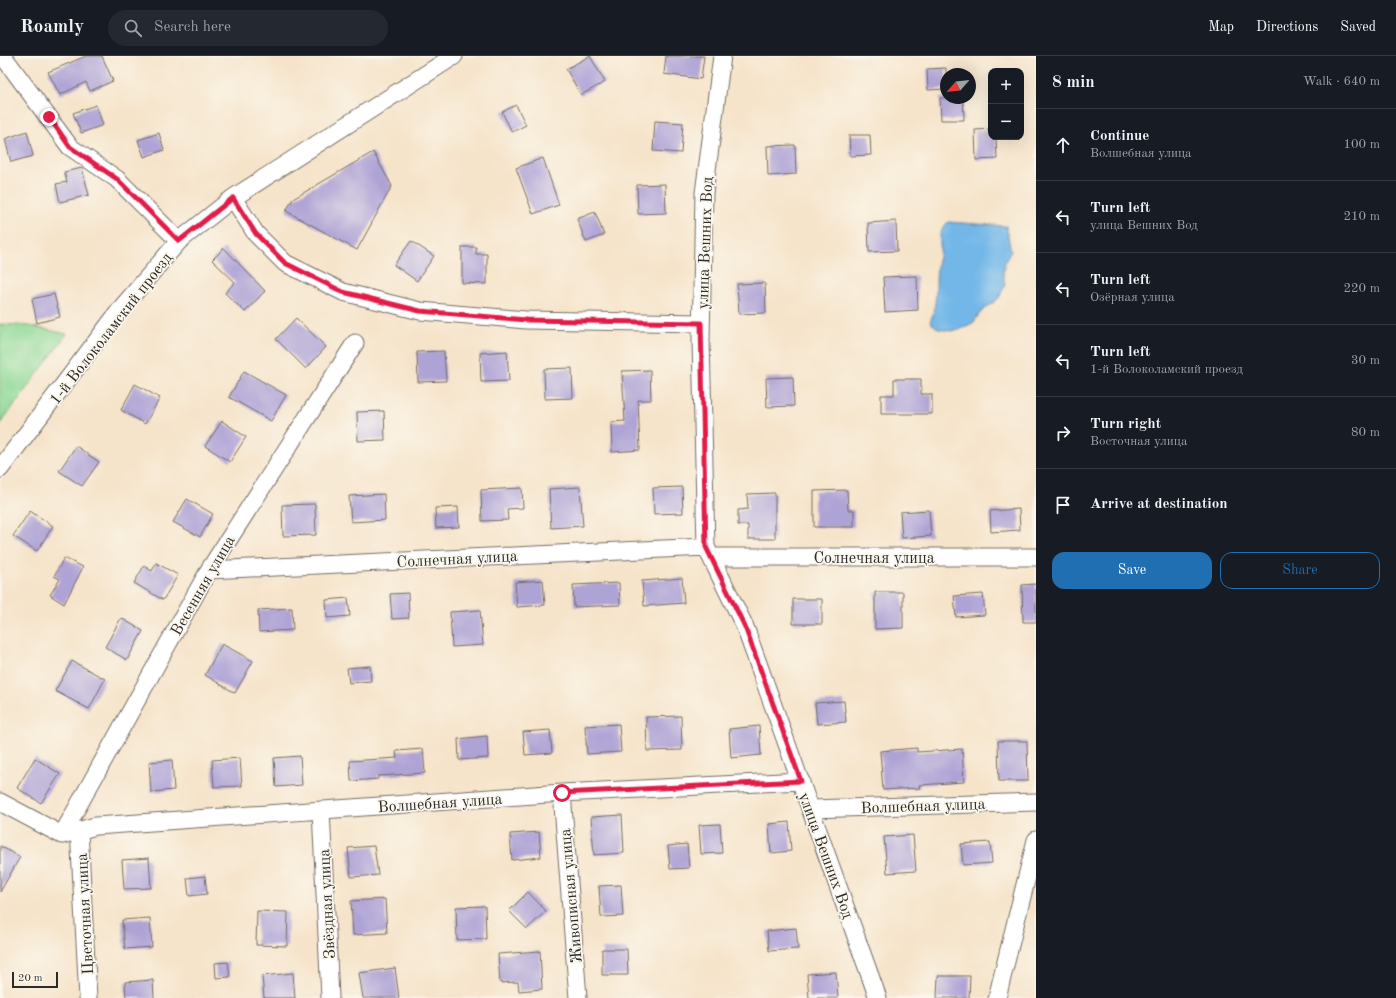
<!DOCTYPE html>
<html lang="en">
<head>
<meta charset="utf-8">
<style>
	body { margin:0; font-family:"Old Standard TT",serif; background:#242831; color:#f1f3f6 }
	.controls { position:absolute; right:12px; top:12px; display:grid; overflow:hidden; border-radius:8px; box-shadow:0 4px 16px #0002 }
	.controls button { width:36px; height:36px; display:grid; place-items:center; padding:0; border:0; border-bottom:1px solid #363941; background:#171b24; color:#f1f3f6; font:20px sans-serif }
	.compass { position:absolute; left:940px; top:12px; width:36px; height:36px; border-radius:50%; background:#171b24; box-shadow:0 4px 16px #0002; rotate:243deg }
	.scale { position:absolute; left:12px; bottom:10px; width:46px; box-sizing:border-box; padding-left:4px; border:2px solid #2b2b2b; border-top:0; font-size:11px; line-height:14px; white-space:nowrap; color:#2b2b2b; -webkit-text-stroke:3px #fbf7ec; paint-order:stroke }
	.stop { position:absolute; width:12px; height:12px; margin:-9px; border:3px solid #e11d48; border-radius:50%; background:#fff }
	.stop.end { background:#e11d48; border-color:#fff; box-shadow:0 1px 4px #0008 }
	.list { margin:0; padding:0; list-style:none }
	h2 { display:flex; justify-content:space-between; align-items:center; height:52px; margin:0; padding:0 16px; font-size:17px }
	h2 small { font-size:13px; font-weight:400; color:#9ea1a6 }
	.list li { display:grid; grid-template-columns:26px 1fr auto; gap:12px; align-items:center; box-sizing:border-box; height:72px; padding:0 16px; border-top:1px solid #363941 }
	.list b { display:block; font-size:15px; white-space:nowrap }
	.list p { margin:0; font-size:13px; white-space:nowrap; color:#9ea1a6 }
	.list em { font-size:13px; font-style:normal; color:#9ea1a6 }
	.actions { display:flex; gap:8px; padding:12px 16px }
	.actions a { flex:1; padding:9px 0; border:1px solid #1f6fb2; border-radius:12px; text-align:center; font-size:14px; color:#1f6fb2 }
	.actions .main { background:#1f6fb2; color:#fff }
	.icon { flex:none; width:22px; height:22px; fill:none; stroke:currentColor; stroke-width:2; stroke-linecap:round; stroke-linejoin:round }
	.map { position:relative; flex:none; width:1036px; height:942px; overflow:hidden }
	header { display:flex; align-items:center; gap:24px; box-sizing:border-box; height:56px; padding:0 20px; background:#171b24; border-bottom:1px solid #363941 }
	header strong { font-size:19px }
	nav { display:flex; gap:22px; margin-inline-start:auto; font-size:14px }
	.search { width:280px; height:36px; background:#242831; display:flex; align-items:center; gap:10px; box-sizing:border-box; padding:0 14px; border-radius:22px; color:#9ea1a6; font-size:15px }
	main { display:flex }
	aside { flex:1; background:#171b24 }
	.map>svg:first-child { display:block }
	.green { fill:#8dd895; stroke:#5c8260 }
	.water { fill:#72b7e8; stroke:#4e718a }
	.building { fill:#aea3d5 }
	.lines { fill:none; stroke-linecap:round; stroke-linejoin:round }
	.street-casing { stroke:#726c63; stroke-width:19 }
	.street { stroke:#fff; stroke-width:17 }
	.route { stroke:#e11d48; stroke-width:5 }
	.labels { text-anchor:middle; stroke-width:3.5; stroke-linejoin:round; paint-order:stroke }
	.street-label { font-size:16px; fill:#2b2b2b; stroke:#fbf7ec }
</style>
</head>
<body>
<header>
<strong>Roamly</strong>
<div class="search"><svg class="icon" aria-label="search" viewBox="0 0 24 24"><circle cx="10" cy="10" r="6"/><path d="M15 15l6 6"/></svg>Search here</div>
<nav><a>Map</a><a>Directions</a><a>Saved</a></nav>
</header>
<main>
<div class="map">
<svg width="1036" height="942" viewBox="0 0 1036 942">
	<rect width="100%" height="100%" fill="#fbf7ec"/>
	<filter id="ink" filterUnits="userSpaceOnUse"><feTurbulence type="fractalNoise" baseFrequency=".025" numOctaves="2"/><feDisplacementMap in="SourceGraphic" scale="8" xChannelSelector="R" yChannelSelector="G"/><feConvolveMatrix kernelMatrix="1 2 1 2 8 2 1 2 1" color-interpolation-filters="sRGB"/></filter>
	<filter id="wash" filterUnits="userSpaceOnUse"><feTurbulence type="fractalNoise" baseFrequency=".012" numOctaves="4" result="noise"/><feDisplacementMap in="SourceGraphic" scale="16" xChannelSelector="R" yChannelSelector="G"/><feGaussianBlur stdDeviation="0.9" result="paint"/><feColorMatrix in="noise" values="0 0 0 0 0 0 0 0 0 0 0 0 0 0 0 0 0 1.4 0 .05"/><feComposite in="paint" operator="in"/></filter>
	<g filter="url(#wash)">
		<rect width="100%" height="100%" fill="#f6e4ca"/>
		<path class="green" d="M0 268 29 270 67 278 0 368Z"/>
		<path class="water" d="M948 166 1006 170 1011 195 1005 206 1003 218 1005 229 999 242 980 257 974 266 963 272 951 275 939 273 930 266C938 248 935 229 937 210 937 206 939 202 940 197 941 181 936 179 948 166Z"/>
		<g id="blocks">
			<path class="building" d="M86 0H102L113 25 90 35 86 26 60 39 48 16Z
				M590 0 605 26 581 39 566 13Z
				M666 0H704L701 23 664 18Z
				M946 12V33L928 34 927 13Z
				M940 42H963L964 64H941Z
				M96 49 103 69 81 77 73 57Z
				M516 49 526 69 512 76 502 56Z
				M655 65 683 67 681 97 653 95Z
				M991 73V81H996L997 103 976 104 975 74Z
				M27 75 33 100 11 106 5 83Z
				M159 77 164 94 144 101 138 84Z
				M849 79H870L871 99 850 100Z
				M795 89 796 118 768 120 767 90Z
				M373 96 392 130 357 194 286 155 293 143Z
				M543 102 559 149 533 158 516 112Z
				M82 112 89 139 60 146 56 128 67 126 64 116Z
				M665 128 666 157 638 158 637 129Z
				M595 156 604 179 586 186 577 163Z
				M896 165 897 195 869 196 868 167Z
				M411 185 434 200 417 225 394 209Z
				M462 191H476V198H487V228L462 227Z
				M224 192 265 235 245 256 225 237 235 226 212 204Z
				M917 220 918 254 885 256 883 221Z
				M765 227 766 257 739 258 737 228Z
				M54 238 60 261 37 267 32 243Z
				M296 262 326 291 306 313 276 283Z
				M444 295 446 325 418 326 417 296Z
				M507 295 509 325 481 326 480 297Z
				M572 312 573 342 545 343 544 313Z
				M650 314 651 344H638L640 394 612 396 611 366 625 365 622 315Z
				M244 315 286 339 271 365 229 341Z
				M793 321 794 350 767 351 766 322Z
				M894 323H921V338H932V358H881V339H894Z
				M135 328 160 342 145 368 121 354Z
				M384 355 385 384 358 385 357 356Z
				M222 365 246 381 230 406 205 390Z
				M76 390 99 406 82 430 59 415Z
				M580 431 583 470 551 472 549 433Z
				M682 431 683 457 654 458 653 432Z
				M522 432 523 452 507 453 508 464 482 465 481 434Z
				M847 434 848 454H854V471H814V435Z
				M775 437V483H748V469H738V454L748 453 747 438Z
				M384 438 385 464 351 466 349 440Z
				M187 443 213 458 200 481 173 466Z
				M315 448 316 479 283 480 282 449Z
				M458 451 459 471 436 472 435 452Z
				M1019 453 1020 474 991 476 990 455Z
				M929 454 931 480 902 482 900 456Z
				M30 455 53 470 37 495 13 480Z
				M64 502 83 511 64 548 50 539 60 523 54 520Z
				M156 507 178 519 163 544 134 527 144 510 152 515Z
				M682 522 684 547 644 550 642 525Z
				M543 524 545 549 517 551 515 526Z
				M619 527 620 549 574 551 573 529Z
				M1036 528V566H1023L1022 529Z
				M875 536H903V572L875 573Z
				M408 537 409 562 392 563 390 538Z
				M983 538 985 559 956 561 954 540Z
				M348 542 350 560 327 562 326 544Z
				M793 543H822V568H793Z
				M292 552 293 574 259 576 258 554Z
				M480 554 483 589 452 591 450 556Z
				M121 562 143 575 127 604 105 591Z
				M222 588 253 605 235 637 205 619Z
				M72 605 105 623 89 653 55 635Z
				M370 610 371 625 349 627 347 612Z
				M844 645 846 666 817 668 815 647Z
				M681 660 682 694 647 695 646 661Z
				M619 668 621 696 587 698 585 670Z
				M759 670 761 699 731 702 729 673Z
				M550 674 552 697 525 699 523 676Z
				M487 680 488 702 459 704 458 683Z
				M998 685H1027L1028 725H999Z
				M917 692V696L962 693 964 726 919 729 920 732 883 734 880 695Z
				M423 693 425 717 378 720V723L351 725 350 705 397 702 396 695Z
				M300 700 302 729 276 731 274 702Z
				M35 702 60 718 41 747 17 732Z
				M240 702 242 730 214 731 212 704Z
				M172 704 174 734 151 736 149 706Z
				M622 759 624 797 594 799 591 761Z
				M789 766 791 795 771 797 769 768Z
				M720 768 722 797 701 798 699 769Z
				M539 776 541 801 512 804 510 778Z
				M913 779 916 815 887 817 884 781Z
				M990 786 992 807 963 809 961 788Z
				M687 788 689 812 670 813 668 790Z
				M0 790 20 801 0 836Z
				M374 790 378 819 351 821 348 792Z
				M149 802 151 832 124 833 122 804Z
				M205 820 207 838 189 840 187 822Z
				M621 829 623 860 601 861 599 830Z
				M528 836 546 855 527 873 509 855Z
				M385 843 387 877 353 879 351 845Z
				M485 850 486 883 457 884 456 851Z
				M257 855 288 856 287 890 256 889Z
				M150 862 152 891 125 893 122 864Z
				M796 872 798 893 769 895 767 875Z
				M602 893H627L628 919H602Z
				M540 895 542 933 519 935 518 926 500 927 498 898Z
				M228 906 230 921 216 922 215 907Z
				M395 912 399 942H363L359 917Z
				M836 916 838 942H809L807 918Z
				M293 917 295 942H264L262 920Z
				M938 920H970L969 942H937Z
				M153 924 154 942H126L125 926Z"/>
		</g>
	</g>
	<g filter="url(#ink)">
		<use href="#blocks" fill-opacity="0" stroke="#726c63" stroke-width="1"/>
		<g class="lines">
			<defs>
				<path id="street" d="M3 0 70 91 117 123 179 185
					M722 0 704 137 701 284 706 491 745 571 878 942
					M233 142 256 178 285 207 343 236 420 255 526 264 701 267
					M0 413 123 250 179 185 233 142 454 0
					M712 501H1036
					M209 514 706 491
					M562 737 578 942
					M0 746 62 779 96 770 562 737 801 725
					M810 753 1036 746
					M321 754 330 942
					M79 774 88 942
					M62 779 209 514 355 287
					M997 942 1036 784"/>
			</defs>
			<use href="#street" class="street-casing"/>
			<use href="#street" class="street"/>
		</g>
	</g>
	<g class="lines" filter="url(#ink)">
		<path class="route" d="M49 61 70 91 117 123 179 185 233 142 256 178 285 207 343 236 420 255 526 264 701 267 706 491 745 571 801 725 562 737"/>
	</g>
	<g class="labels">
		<g class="street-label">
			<text transform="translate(704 187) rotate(-88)" y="6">улица Вешних Вод</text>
			<text transform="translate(110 272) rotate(-52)" y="6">1-й Волоколамский проезд</text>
			<text x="874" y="507">Солнечная улица</text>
			<text transform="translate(457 502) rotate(-3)" y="6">Солнечная улица</text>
			<text transform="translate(202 529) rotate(-60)" y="6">Весенняя улица</text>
			<text transform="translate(440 746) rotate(-4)" y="6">Волшебная улица</text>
			<text transform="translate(923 749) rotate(-2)" y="6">Волшебная улица</text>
			<text transform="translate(827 799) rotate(70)" y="6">улица Вешних Вод</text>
			<text transform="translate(570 840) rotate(-95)" y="6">Живописная улица</text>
			<text transform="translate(326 848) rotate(-93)" y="6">Звёздная улица</text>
			<text transform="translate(84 858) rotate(-93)" y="6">Цветочная улица</text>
		</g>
	</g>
</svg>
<div class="controls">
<button>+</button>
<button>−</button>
</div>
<svg class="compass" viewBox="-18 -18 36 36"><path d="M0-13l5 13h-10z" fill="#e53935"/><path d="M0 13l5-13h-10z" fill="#9ea1a6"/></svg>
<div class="scale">20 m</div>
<div class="stop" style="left:562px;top:737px"></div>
<div class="stop end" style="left:49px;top:61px"></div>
</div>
<aside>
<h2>8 min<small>Walk · 640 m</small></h2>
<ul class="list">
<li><svg class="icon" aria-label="ahead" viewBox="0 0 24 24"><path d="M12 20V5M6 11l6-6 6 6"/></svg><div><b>Continue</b><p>Волшебная улица</p></div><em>100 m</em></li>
<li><svg class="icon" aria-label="left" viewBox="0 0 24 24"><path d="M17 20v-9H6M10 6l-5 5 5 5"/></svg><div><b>Turn left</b><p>улица Вешних Вод</p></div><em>210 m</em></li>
<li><svg class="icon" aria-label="left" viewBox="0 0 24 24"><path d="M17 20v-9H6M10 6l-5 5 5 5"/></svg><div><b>Turn left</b><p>Озёрная улица</p></div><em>220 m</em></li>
<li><svg class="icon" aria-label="left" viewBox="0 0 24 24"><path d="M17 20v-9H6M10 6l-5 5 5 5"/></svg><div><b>Turn left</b><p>1-й Волоколамский проезд</p></div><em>30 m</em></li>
<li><svg class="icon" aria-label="right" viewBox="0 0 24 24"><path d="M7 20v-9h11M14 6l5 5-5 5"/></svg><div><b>Turn right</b><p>Восточная улица</p></div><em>80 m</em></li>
<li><svg class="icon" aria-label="arrive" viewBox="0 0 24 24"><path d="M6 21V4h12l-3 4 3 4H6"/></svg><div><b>Arrive at destination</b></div></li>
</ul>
<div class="actions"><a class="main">Save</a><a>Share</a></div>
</aside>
</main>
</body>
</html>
